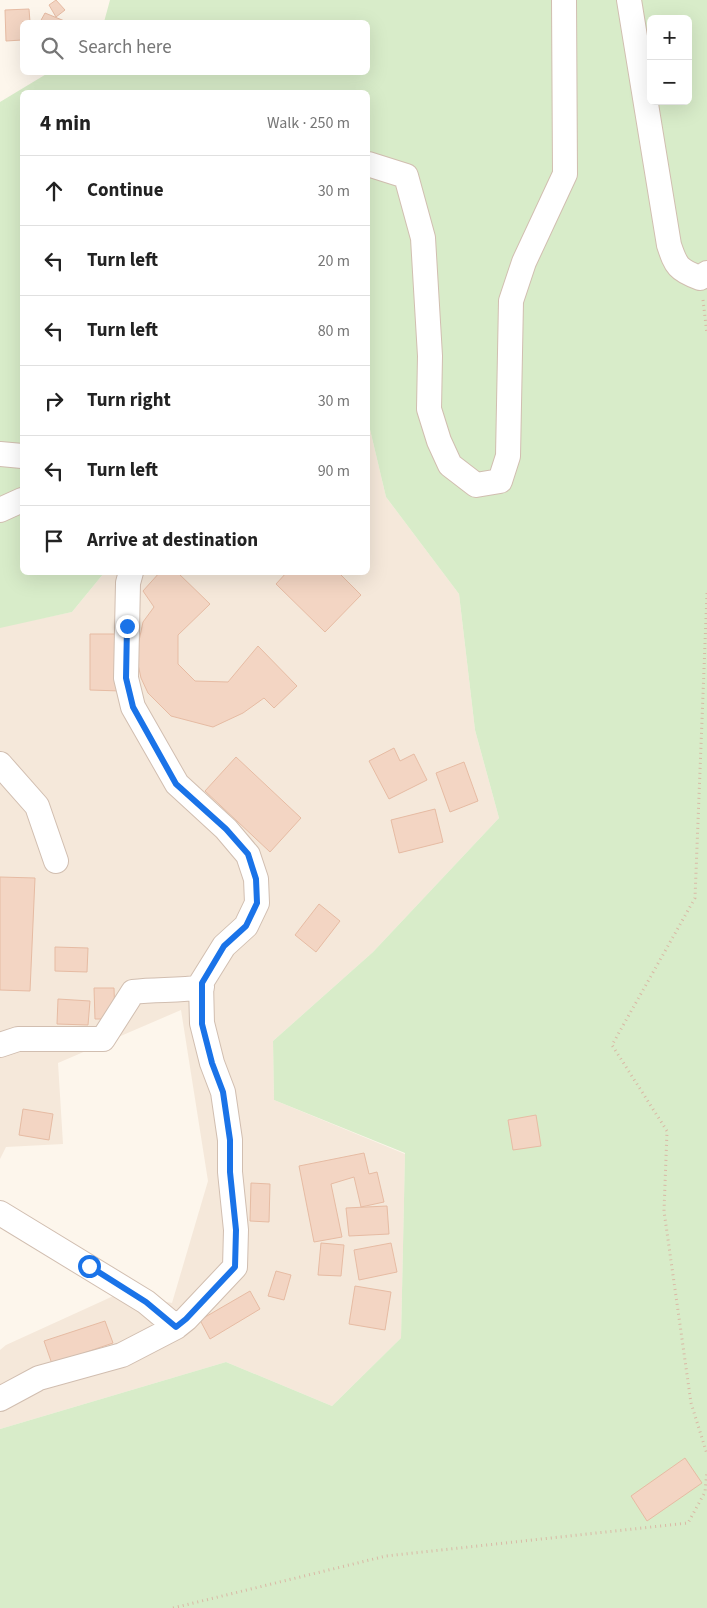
<!DOCTYPE html>
<html lang="en">
<head>
<meta charset="utf-8">
<style>
	body { margin:0; font-family:"Source Sans 3",sans-serif; background:#f6f6f6; color:#222 }
	.controls { position:absolute; right:15px; top:15px; display:grid; overflow:hidden; border-radius:8px; box-shadow:0 5px 20px #0002 }
	.controls button { width:45px; height:45px; display:grid; place-items:center; padding:0; border:0; border-bottom:1px solid #e0e0e0; background:#fff; color:#222; font:25px sans-serif }
	.stop { position:absolute; width:15px; height:15px; margin:-11px; border:4px solid #1a73e8; border-radius:50%; background:#fff }
	.stop.end { background:#1a73e8; border-color:#fff; box-shadow:0 1px 5px #0008 }
	.list { margin:0; padding:0; list-style:none }
	h2 { display:flex; justify-content:space-between; align-items:center; height:65px; margin:0; padding:0 20px; font-size:21px }
	h2 small { font-size:16px; font-weight:400; color:#767676 }
	.list li { display:grid; grid-template-columns:32px 1fr auto; gap:15px; align-items:center; box-sizing:border-box; height:70px; padding:0 20px; border-top:1px solid #e0e0e0 }
	.list b { display:block; font-size:19px; white-space:nowrap }
	.list em { font-size:16px; font-style:normal; color:#767676 }
	.icon { flex:none; width:28px; height:28px; fill:none; stroke:currentColor; stroke-width:2; stroke-linecap:round; stroke-linejoin:round }
	.map { position:relative; flex:none; width:707px; height:1608px; overflow:hidden }
	.search { position:absolute; background:#fff; box-shadow:0 5px 20px #0002; left:20px; top:20px; width:350px; height:55px; display:flex; align-items:center; gap:12px; box-sizing:border-box; padding:0 18px; border-radius:8px; color:#767676; font-size:19px }
	.panel { position:absolute; background:#fff; box-shadow:0 5px 20px #0002; left:20px; top:90px; width:350px; height:485px; border-radius:8px }
	.map>svg:first-child { display:block }
	.residential { fill:#f5e8da }
	.green { fill:#d8ecc9; fill-rule:evenodd }
	.building { fill:#f3d5c3; stroke:#e6bba3 }
	.lines { fill:none; stroke-linecap:round; stroke-linejoin:round }
	.minor-casing { stroke:#d1beb0; stroke-width:26 }
	.path { stroke:#d9b8a5; stroke-width:3; stroke-dasharray:1 4; stroke-linecap:butt }
	.minor { stroke:#fff; stroke-width:24 }
	.route { stroke:#1a73e8; stroke-width:6 }
</style>
</head>
<body>
<div class="map">
<svg width="707" height="1608" viewBox="0 0 707 1608">
	<rect width="100%" height="100%" fill="#fdf6ec"/>
	<path class="residential" d="M368 421 386 497 459 594 475 730 499 818 373 952 273 1041 274 1100 405 1154 401 1338 332 1406 226 1362 0 1429V1350L6 1345 120 1293 172 1303 208 1181 181 1010 58 1063 63 1144 6 1147 0 1159V627L72 612 104 573 368 572Z"/>
	<path class="green" d="M110 0H707V1608H0V1429L226 1362 332 1406 401 1338 405 1153 274 1100 273 1041 373 952 499 818 475 730 459 594 386 497 368 421V92H22V572L104 573 72 612 0 628V102L48 73 368 72V22H104ZM651 19H688V101H651Z"/>
	<path class="building" d="M56 0 65 10 56 17 49 5Z
		M29 9 30 22H22V40L6 41 5 10Z
		M45 13 67 22H40Z
		M160 572H177L210 604 178 635V664L195 681 228 682 258 646 297 686 274 708 264 698 243 713 213 727 171 716 148 693 141 678 136 655 143 622 154 607 143 591Z
		M287 572H338L361 595 325 632 276 584Z
		M90 634H122L121 691 90 690Z
		M394 748 400 761 414 754 427 780 389 799 369 761Z
		M236 757 301 818 270 852 205 791Z
		M464 762 478 801 450 812 436 773Z
		M435 809 443 842 399 853 391 820Z
		M0 877 35 878 30 991 0 990Z
		M319 904 340 921 316 952 295 935Z
		M55 947 88 948 87 972 55 971Z
		M94 988H114L115 1019H95Z
		M58 999 90 1001 88 1025 57 1024Z
		M23 1109 53 1114 49 1140 19 1135Z
		M536 1115 541 1146 513 1150 508 1120Z
		M364 1153 369 1174 377 1172 384 1202 361 1207 354 1177 331 1184 342 1237 314 1242 299 1166Z
		M251 1183 270 1184 269 1222 250 1221Z
		M387 1206 389 1234 349 1236 346 1208Z
		M321 1243 344 1245 341 1276 318 1275Z
		M391 1243 397 1272 359 1280 354 1250Z
		M276 1271 291 1275 284 1300 268 1296Z
		M355 1286 391 1292 385 1330 349 1324Z
		M250 1291 260 1309 210 1339 200 1320Z
		M105 1321 113 1343 52 1364 44 1341Z
		M685 1458 702 1483 647 1521 631 1496Z"/>
	<g class="lines">
		<defs>
			<path id="minor" d="M629 0 669 245C676 266 678 270 700 278L707 273
				M368 164 406 176 423 238 430 356 429 409 439 441 450 465 476 485 500 481 508 456 511 301 524 262 565 174 564 0
				M0 454 22 456
				M0 510 22 500
				M0 764 37 806 56 861
				M0 1045 18 1039H103L133 992C157 989 179 991 202 987
				M0 1213 146 1302 176 1327
				M0 1399 39 1378 122 1355 176 1327 186 1319 235 1267 236 1230 230 1172V1140L223 1092 212 1063 202 1023 201 983 224 946 246 926 257 903 256 879 248 855 226 829 177 784 133 707 126 678 128 583 131 572"/>
		</defs>
		<use href="#minor" class="minor-casing"/>
		<path class="path" d="M703 300 707 334
			M707 593 695 898 612 1045 667 1131 664 1211 691 1403 707 1454
			M173 1608 386 1556 688 1523 705 1492 707 1471"/>
		<use href="#minor" class="minor"/>
	</g>
	<g class="lines">
		<path class="route" d="M89 1266 146 1302 176 1327 186 1319 235 1267 236 1230 230 1172V1140L223 1092 212 1063 202 1024V983L224 946 246 926 257 903 256 879 248 854 226 829 176 784 133 707 126 678 127 626"/>
	</g>
</svg>
<div class="controls">
<button>+</button>
<button>−</button>
</div>
<div class="stop" style="left:89px;top:1266px"></div>
<div class="stop end" style="left:127px;top:626px"></div>
<div class="search"><svg class="icon" aria-label="search" viewBox="0 0 24 24"><circle cx="10" cy="10" r="6"/><path d="M15 15l6 6"/></svg>Search here</div>
<section class="panel">
<h2>4 min<small>Walk · 250 m</small></h2>
<ul class="list">
<li><svg class="icon" aria-label="ahead" viewBox="0 0 24 24"><path d="M12 20V5M6 11l6-6 6 6"/></svg><div><b>Continue</b></div><em>30 m</em></li>
<li><svg class="icon" aria-label="left" viewBox="0 0 24 24"><path d="M17 20v-9H6M10 6l-5 5 5 5"/></svg><div><b>Turn left</b></div><em>20 m</em></li>
<li><svg class="icon" aria-label="left" viewBox="0 0 24 24"><path d="M17 20v-9H6M10 6l-5 5 5 5"/></svg><div><b>Turn left</b></div><em>80 m</em></li>
<li><svg class="icon" aria-label="right" viewBox="0 0 24 24"><path d="M7 20v-9h11M14 6l5 5-5 5"/></svg><div><b>Turn right</b></div><em>30 m</em></li>
<li><svg class="icon" aria-label="left" viewBox="0 0 24 24"><path d="M17 20v-9H6M10 6l-5 5 5 5"/></svg><div><b>Turn left</b></div><em>90 m</em></li>
<li><svg class="icon" aria-label="arrive" viewBox="0 0 24 24"><path d="M6 21V4h12l-3 4 3 4H6"/></svg><div><b>Arrive at destination</b></div></li>
</ul>
</section>
</div>
</body>
</html>
